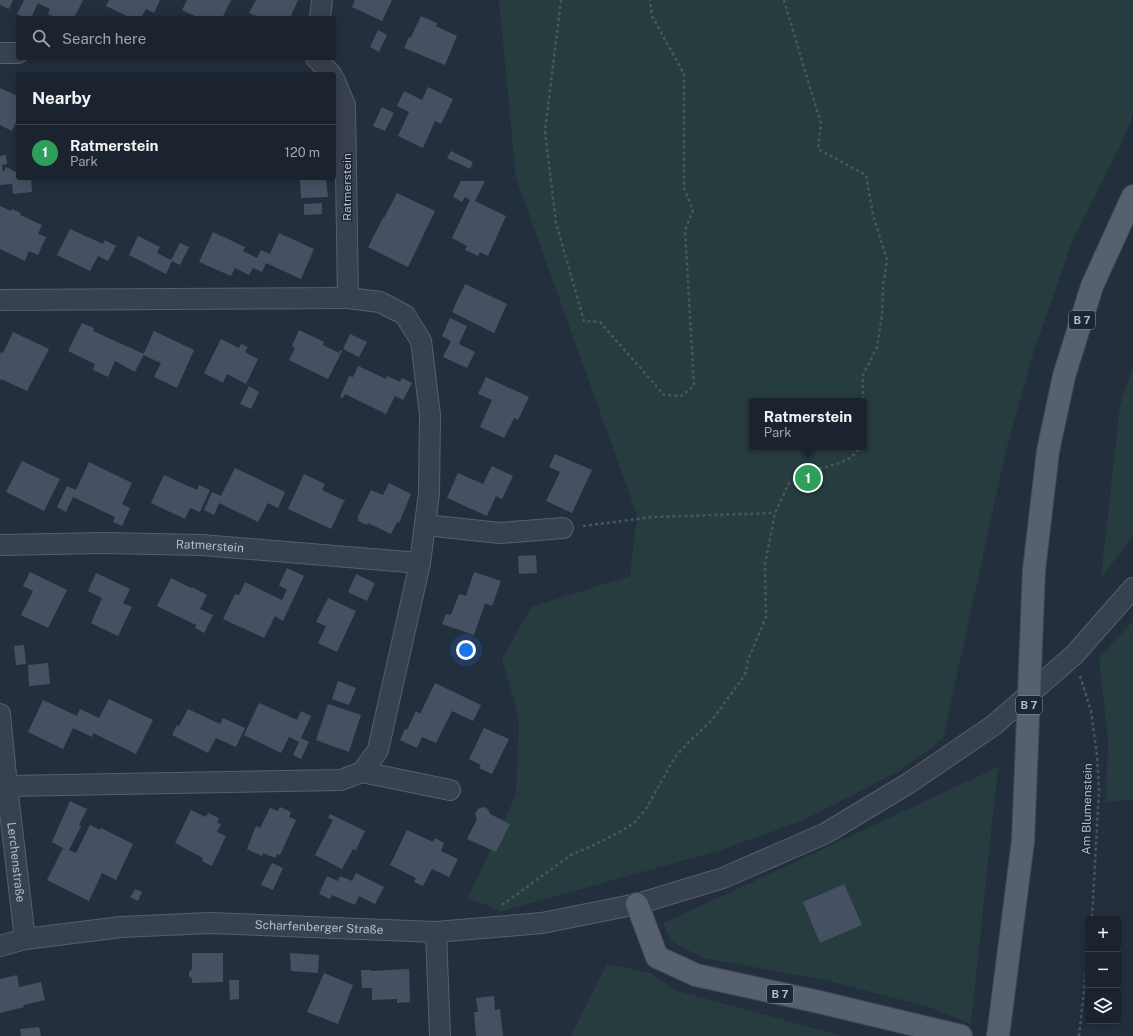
<!DOCTYPE html>
<html lang="en">
<head>
<meta charset="utf-8">
<style>
	body { margin:0; font-family:"Public Sans",sans-serif; background:#282f3a; color:#f1f3f6 }
	.controls { position:absolute; right:12px; bottom:12px; display:grid; overflow:hidden; border-radius:4px; box-shadow:0 2px 10px #0003 }
	.controls button { width:36px; height:36px; display:grid; place-items:center; padding:0; border:0; border-bottom:1px solid #39404a; background:#1b232e; color:#f1f3f6; font:20px sans-serif }
	.you { position:absolute; left:466px; top:650px; width:14px; height:14px; margin:-10px; border:3px solid #fff; border-radius:50%; background:#1a73e8; box-shadow:0 0 0 6px #1a73e833 }
	.badge { display:grid; place-items:center; width:26px; height:26px; border-radius:50%; background:#8bbbb9; color:#fff; font-size:13px; font-weight:700 }
	.pin { position:absolute; translate:-50% -50%; border:2px solid #fff; box-shadow:0 1px 4px #0006 }
	.popup { position:absolute; left:749px; top:398px; width:118px; height:52px; box-sizing:border-box; display:grid; place-content:center; border-radius:4px; background:#1b232e; filter:drop-shadow(0 1px 3px #0005); font-size:13px; white-space:nowrap; color:#a0a4aa }
	.popup b { font-size:15px; color:#f1f3f6 }
	.popup::after { content:''; position:absolute; left:50%; top:100%; margin-left:-8px; border:8px solid transparent; border-top-color:#1b232e }
	.list { margin:0; padding:0; list-style:none }
	h2 { display:flex; justify-content:space-between; align-items:center; height:52px; margin:0; padding:0 16px; font-size:17px }
	h2 small { font-size:13px; font-weight:400; color:#a0a4aa }
	.list li { display:grid; grid-template-columns:26px 1fr auto; gap:12px; align-items:center; box-sizing:border-box; height:56px; padding:0 16px; border-top:1px solid #39404a }
	.list b { display:block; font-size:15px; white-space:nowrap }
	.list p { margin:0; font-size:13px; white-space:nowrap; color:#a0a4aa }
	.list em { font-size:13px; font-style:normal; color:#a0a4aa }
	.icon { flex:none; width:22px; height:22px; fill:none; stroke:currentColor; stroke-width:2; stroke-linecap:round; stroke-linejoin:round }
	.map { position:relative; flex:none; width:1133px; height:1036px; overflow:hidden }
	.search { position:absolute; background:#1b232e; box-shadow:0 2px 10px #0003; left:16px; top:16px; width:320px; height:44px; display:flex; align-items:center; gap:10px; box-sizing:border-box; padding:0 14px; border-radius:4px; color:#a0a4aa; font-size:15px }
	.panel { position:absolute; background:#1b232e; box-shadow:0 2px 10px #0003; left:16px; top:72px; width:320px; height:108px; border-radius:4px }
	.map>svg:first-child { display:block }
	.green { fill:#263c3f; fill-rule:evenodd }
	.building { fill:#455162 }
	.lines { fill:none; stroke-linecap:round; stroke-linejoin:round }
	.minor-casing { stroke:#565f6c; stroke-width:22 }
	.major-casing { stroke:#414a57; stroke-width:24 }
	.path { stroke:#44595c; stroke-width:2.5; stroke-dasharray:3 3; stroke-linecap:butt }
	.minor { stroke:#38414e; stroke-width:20 }
	.major { stroke:#56606e; stroke-width:22 }
	.major-bridge-casing { stroke:#414a57; stroke-width:24; stroke-linecap:butt }
	.major-bridge { stroke:#56606e; stroke-width:22 }
	.labels { text-anchor:middle; stroke-width:3; stroke-linejoin:round; paint-order:stroke }
	.shield { fill:#1d2633; stroke:#878f9c; stroke-width:1 }
	.shield-label { font-size:11px; font-weight:bold; fill:#b4bcc9 }
	.street-label { font-size:12px; fill:#b4bcc9; stroke:#1d2633 }
</style>
</head>
<body>
<div class="map">
<svg width="1133" height="1036" viewBox="0 0 1133 1036">
	<rect width="100%" height="100%" fill="#242f3e"/>
	<path class="green" d="M499 0H1133V115L1122 142 1072 242 1034 351 1006 450 943 739 899 771 804 820 721 850 503 911 496 912 499 910 468 898 516 795 519 718 502 659 531 607 630 576 637 515 516 178ZM752 401H864V447H752Z
		M1133 366V536L1101 578 1120 405Z
		M1133 621V799L1106 802 1108 740 1099 658Z
		M998 767 971 1024 929 1007 825 980 703 958 671 941 663 923 748 884Z
		M607 964 650 973 674 990 842 1036H571Z"/>
	<path class="building" d="M0 0H13L9 9 0 5Z
		M24 0H83L74 18H56L48 14 50 9 38 3 31 18H25L17 14Z
		M109 0H160L154 13 146 9 141 18H131L106 6Z
		M187 0H231L222 18H199L182 10Z
		M256 0H298L290 18H268L265 16 264 18H261L249 13Z
		M355 0H392L382 21 352 7Z
		M421 16 437 23 436 26 457 36 445 65 404 48 409 37H411Z
		M378 30 387 35 379 52 370 47Z
		M428 87 453 99 441 124 435 121 423 148 398 136 409 112 397 106 404 91 422 100Z
		M0 88 18 96V118L12 131 0 125Z
		M382 107 394 113 385 131 373 126Z
		M451 151 473 162 470 169 447 158Z
		M6 155 7 164 2 165 3 173 6 167 18 173V178H28L31 179 32 192 13 194 12 184 0 185V156Z
		M300 178 326 179 328 197 301 198Z
		M461 181H485L475 201 506 216 488 256 480 252 478 256 465 250 467 246 452 238 470 200 465 197 462 202 453 197Z
		M397 193 435 211 408 267 368 247 383 218H384Z
		M322 203V214L304 215V204Z
		M0 206 11 211 12 209 21 213 20 215 42 225 38 234 46 237 38 255 29 251 25 261 0 249Z
		M70 229 103 244 105 240 116 246 108 261 98 256 90 271 57 255Z
		M213 232 245 247 243 251 257 258 261 250 270 254 279 233 314 249 301 279 266 263 262 272 253 268 249 275 235 268 231 276 199 262Z
		M138 236 160 247 157 253 171 260 180 243 189 247 180 265 172 261 166 274 129 255Z
		M465 284 507 304 494 333 452 312Z
		M450 318 467 326 459 344 475 352 467 368 443 357 451 341 442 336Z
		M82 323 94 328 93 331 144 354 135 372 115 361 108 377 93 370 95 364 68 351Z
		M299 330 324 342 323 345 339 353 340 350 342 351 328 379 289 360 295 348 292 346Z
		M154 331 194 350 177 388 154 377 161 363 143 355Z
		M13 332 49 349 27 391 1 379 0 381V355L1 352 3 353Z
		M350 334 367 342 359 357 343 349Z
		M221 339 239 348 241 344 248 347 245 352 258 359 246 384 227 374 223 383 204 373Z
		M358 366 386 379 387 376 400 382 402 378 412 383 403 400 395 396 386 414 345 394 343 398 340 397 349 376 353 377Z
		M486 377 529 397 518 420 514 418 504 438 480 427 492 400 478 394Z
		M249 386 259 392 251 409 240 404Z
		M555 454 592 470 572 513 546 501 560 472 549 467Z
		M22 461 60 479 44 511 6 492Z
		M89 462 132 483 122 504 130 508 122 526 113 522 115 517 73 497 66 512 57 507 67 486 76 490Z
		M492 466 513 476 502 499 496 496 487 516 447 498 458 473 483 484Z
		M235 468 285 492 278 508 268 503 258 522 219 503 214 515 204 510 212 492 221 496Z
		M304 474 325 484 322 490 343 500 344 499H345L331 529 288 509Z
		M164 475 197 490 199 485 210 490 200 512 190 508 185 519 151 503Z
		M389 483 411 494 399 523 397 522 391 534 368 523 367 525 358 521 359 519 357 518 371 490 383 495Z
		M536 555 537 573 519 574 518 556Z
		M287 568 304 576 283 621 275 616 264 638 223 619 235 594 239 595 245 582 282 600 287 590 279 585Z
		M30 572 67 590 48 628 21 615 33 591 23 586Z
		M474 572 501 581 492 606 485 603 474 635 442 624 446 614 451 615 459 594 466 596Z
		M96 573 130 589 123 603 132 607 118 636 91 623 102 598 88 591Z
		M356 574 375 583 367 601 348 592Z
		M171 578 191 588 192 587 207 595 200 609 213 615 204 633 195 628 196 625 157 606Z
		M328 598 356 611 337 652 318 643 326 626 316 622Z
		M24 645 26 664 16 665 14 646Z
		M48 663 50 684 29 686 28 665Z
		M338 681 356 688 349 705 332 699Z
		M435 683 481 705 473 721 452 711 436 743 422 737 417 748 400 740 405 729 407 730 416 711 420 714Z
		M109 699 153 720 136 754 93 733 92 737 73 728 63 749 28 732 43 700 77 716 80 709 99 718Z
		M259 703 297 720 301 711 311 716 301 738 309 742 301 759 293 755 299 742 289 737 281 753 244 735Z
		M328 704 361 715 349 752 316 740Z
		M188 709 220 724 223 718 245 728 236 747 216 738 208 753 172 735 177 725 179 726Z
		M484 728 509 739 492 774 479 768 481 765 469 759Z
		M70 801 87 809 79 825 81 826 69 850 76 853 90 825 100 830 101 828 133 844 116 880 102 873 89 901 47 880 63 848 52 842Z
		M280 807 291 812 289 817 296 820 280 855 277 854 275 858 263 853 262 856 247 849 256 826 260 828 270 808 278 811Z
		M483 807 488 809 490 814 510 824 496 852 467 839 477 819 475 814 478 809Z
		M191 810 206 817 208 813 219 818 217 823 221 824 217 832 226 836 212 866 202 861 203 858 175 843Z
		M330 814 365 831 356 850 353 849 342 869 315 855 333 820 328 818Z
		M407 830 433 842 435 838 444 843 441 851 458 859 449 877 432 869 423 886 414 882 416 878 390 865Z
		M272 863 283 868 273 890 261 885Z
		M356 873 384 887 375 904 359 896 355 905 332 895 330 899 319 894 327 876 338 881 340 876 352 881Z
		M844 884 862 925 820 943 803 902Z
		M135 889 142 892 138 901 130 897Z
		M192 953H223V982L192 983V979L189 976V972L192 969Z
		M290 953 319 955 318 973 291 971Z
		M409 969 410 1002 397 1003V999L372 1000V988H362L361 970H371V971Z
		M324 973 353 985 338 1024 307 1012Z
		M17 975 19 987 41 982 45 1000 23 1005 24 1007 0 1013V979Z
		M229 980H239V999L230 1000Z
		M494 996 495 1010 500 1009 503 1036H476L474 1012H478L476 998Z
		M39 1027 41 1036H21L20 1029Z"/>
	<g class="lines">
		<defs>
			<g id="minor">
				<path d="M320 18 322 0"/>
				<path d="M0 53H18"/>
				<path d="M316 58 331 74"/>
				<path d="M0 300 348 298"/>
				<path d="M425 525 500 533 563 528"/>
				<path id="s1" d="M0 545 103 543 202 545 420 563"/>
				<path id="s2" d="M0 714 7 786 25 939"/>
				<path d="M362 772 450 790"/>
				<path d="M7 786 341 780 362 772 378 750 420 563 429 493 430 415 421 341 405 315 380 302 348 298 345 105 334 79"/>
				<path d="M436 932 440 1036"/>
				<path id="s3" d="M0 946 25 939 121 927 210 923 436 932 542 923 637 904 723 878 826 833 909 783 994 725 1074 655 1133 588"/>
			</g>
			<path id="major" d="M1034 570 1048 451 1064 376 1092 286 1133 196
				M637 904 657 957 696 975 819 1002 961 1036
				M998 1036 1023 841"/>
		</defs>
		<use href="#minor" class="minor-casing"/>
		<use href="#major" class="major-casing"/>
		<path class="path" d="M561 0 545 131 556 223 584 321 600 322 664 395 681 396 694 386 685 230 693 210 684 188V74L652 16 650 0
			M784 0 805 71 821 123 818 149 866 175 873 215 887 260 883 286 882 316 877 347 863 375V401
			M864 422 866 429 864 436
			M583 526 653 517 775 513
			M1080 676 1091 711 1097 755 1099 790 1092 919
			M502 905 571 855 602 841 621 831 635 822 646 809 675 757 690 741 712 720 745 675 748 660 766 617 765 564 775 513 789 483 804 473 840 463 852 457 860 447
			M1079 1036 1088 954"/>
		<use href="#minor" class="minor"/>
		<use href="#major" class="major"/>
		<defs>
			<path id="major-bridge" d="M1023 841 1034 570"/>
		</defs>
		<use href="#major-bridge" class="major-bridge-casing"/>
		<use href="#major-bridge" class="major-bridge"/>
	</g>
	<g class="labels">
		<g class="shield">
			<rect x="1069" y="311" width="26" height="18" rx="3"/>
			<rect x="1016" y="696" width="26" height="18" rx="3"/>
			<rect x="767" y="985" width="26" height="18" rx="3"/>
		</g>
		<g class="shield-label">
			<text x="1082" y="324">B 7</text>
			<text x="1029" y="709">B 7</text>
			<text x="780" y="998">B 7</text>
		</g>
		<g class="street-label">
			<text transform="translate(347 187) rotate(-90)" y="4">Ratmerstein</text>
			<text dy="4" stroke="none"><textPath href="#s1" startOffset="210">Ratmerstein</textPath></text>
			<text transform="translate(1087 809) rotate(-89)" y="4">Am Blumenstein</text>
			<text dy="4" stroke="none"><textPath href="#s2" startOffset="149">Lerchenstraße</textPath></text>
			<text dy="4" stroke="none"><textPath href="#s3" startOffset="321">Scharfenberger Straße</textPath></text>
		</g>
	</g>
</svg>
<div class="controls">
<button>+</button>
<button>−</button>
<button><svg class="icon" aria-label="layers" viewBox="0 0 24 24"><path d="M12 4l9 5-9 5-9-5zM3 14l9 5 9-5"/></svg></button>
</div>
<div class="you"></div>
<div class="pin badge" style="left:808px;top:478px;background:#2e9e5b">1</div>
<div class="popup"><b>Ratmerstein</b>Park</div>
<div class="search"><svg class="icon" aria-label="search" viewBox="0 0 24 24"><circle cx="10" cy="10" r="6"/><path d="M15 15l6 6"/></svg>Search here</div>
<section class="panel">
<h2>Nearby<small></small></h2>
<ul class="list">
<li><span class="badge" style="background:#2e9e5b">1</span><div><b>Ratmerstein</b><p>Park</p></div><em>120 m</em></li>
</ul>
</section>
</div>
</body>
</html>
